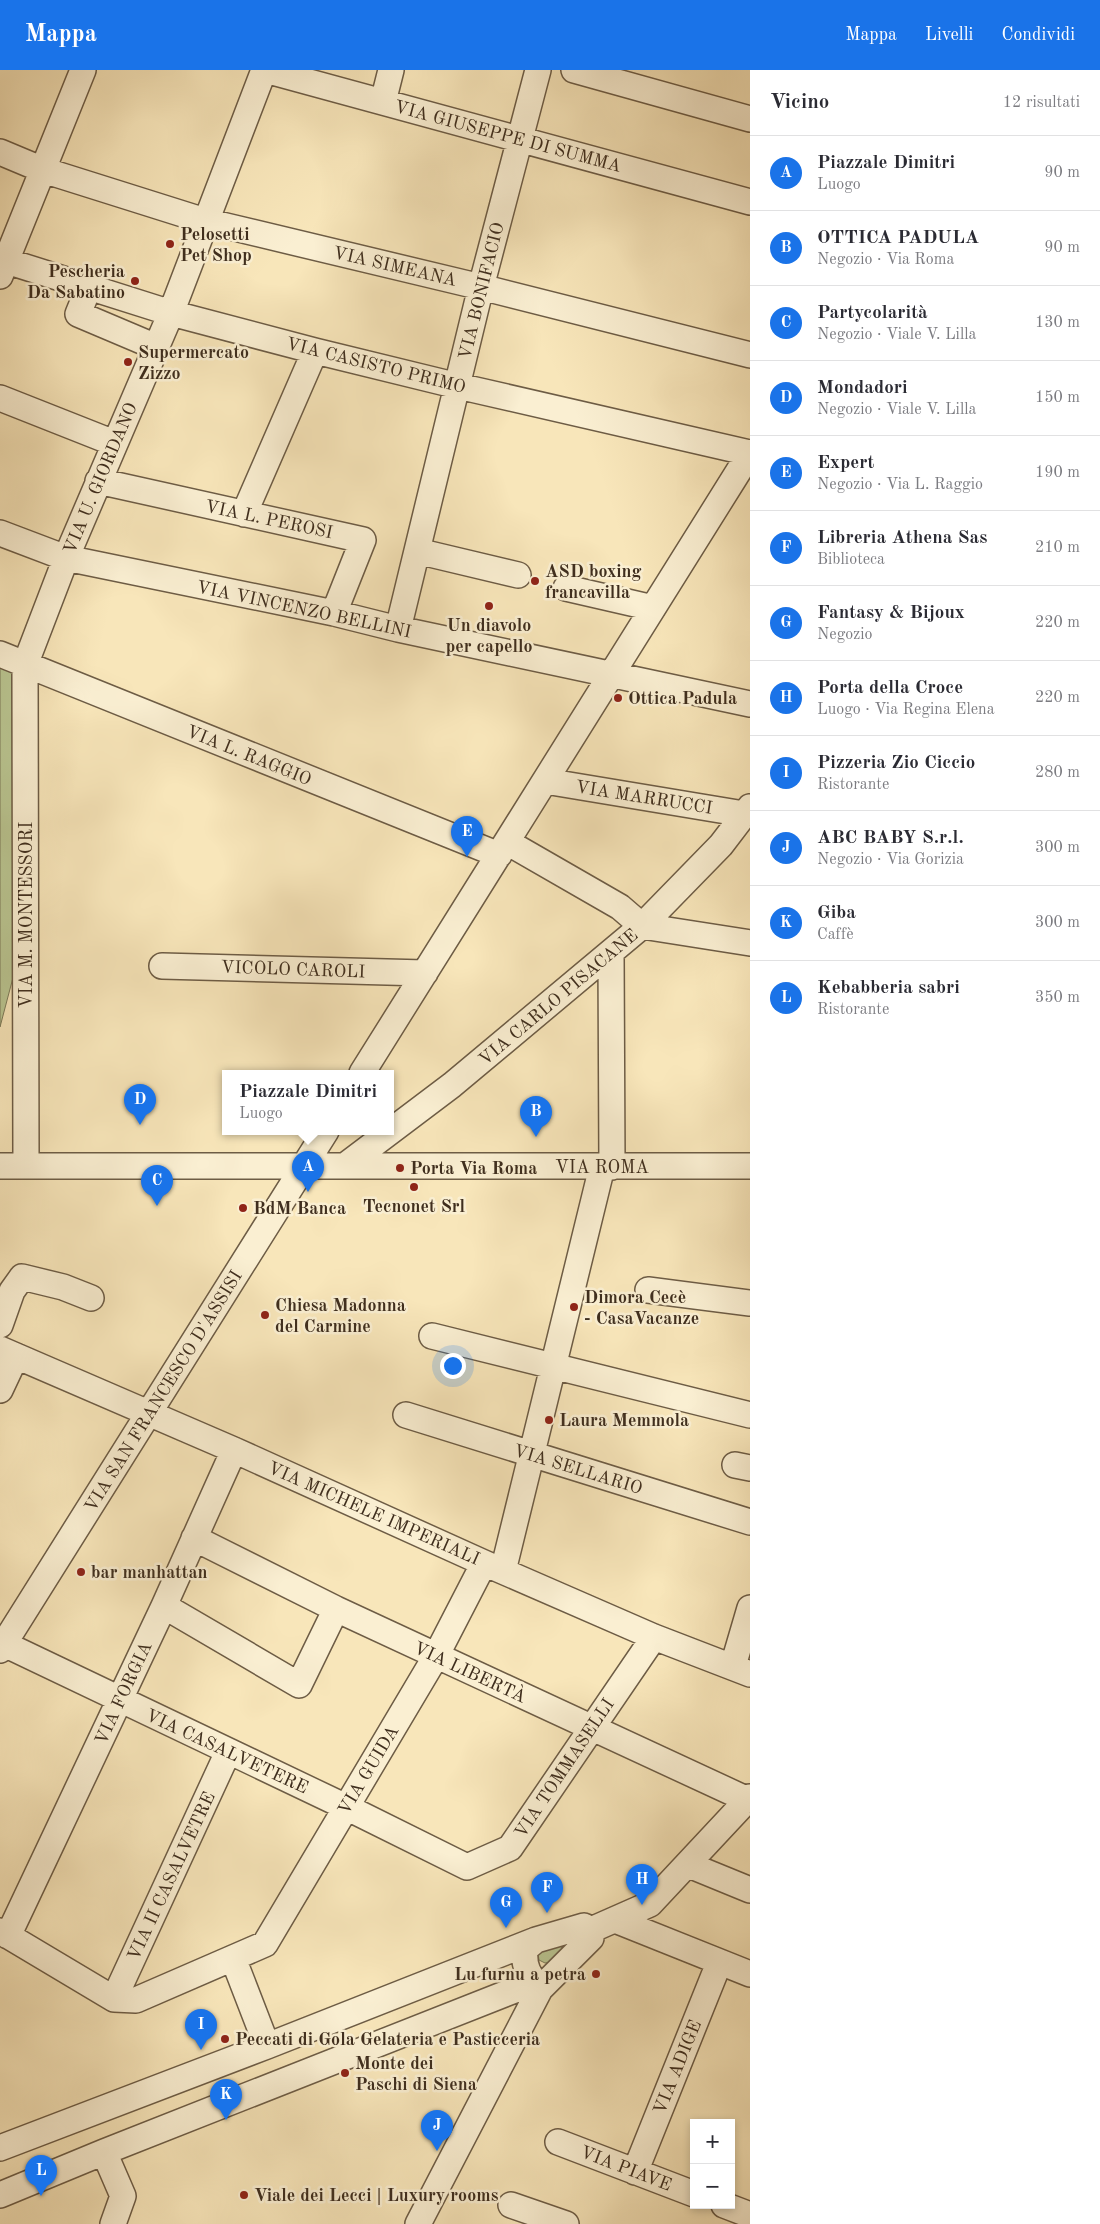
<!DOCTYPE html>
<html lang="it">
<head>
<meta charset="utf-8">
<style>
	body { margin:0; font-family:"Old Standard TT",serif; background:#f7f7f7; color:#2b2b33 }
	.controls { position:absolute; right:15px; bottom:15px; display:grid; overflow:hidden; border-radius:0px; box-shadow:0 2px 8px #0003 }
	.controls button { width:45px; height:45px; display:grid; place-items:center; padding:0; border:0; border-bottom:1px solid #e1e1e2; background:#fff; color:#2b2b33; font:25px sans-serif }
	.you { position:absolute; left:452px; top:1295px; width:18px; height:18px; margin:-12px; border:4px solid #fff; border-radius:50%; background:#1a73e8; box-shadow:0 0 0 8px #1a73e833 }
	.badge { display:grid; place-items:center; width:32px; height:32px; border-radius:50%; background:#1a73e8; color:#fff; font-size:16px; font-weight:700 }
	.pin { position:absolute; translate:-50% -41px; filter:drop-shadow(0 1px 2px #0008) }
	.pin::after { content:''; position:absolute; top:26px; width:18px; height:15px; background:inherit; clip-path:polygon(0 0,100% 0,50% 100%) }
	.popup { position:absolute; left:222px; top:1000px; width:172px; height:65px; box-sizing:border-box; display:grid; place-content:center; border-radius:0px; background:#fff; filter:drop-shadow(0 1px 4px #0005); font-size:16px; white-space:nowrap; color:#7c7c81 }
	.popup b { font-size:19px; color:#2b2b33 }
	.popup::after { content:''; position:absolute; left:50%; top:100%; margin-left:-10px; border:10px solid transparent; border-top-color:#fff }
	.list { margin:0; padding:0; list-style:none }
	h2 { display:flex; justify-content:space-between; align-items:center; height:65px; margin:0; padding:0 20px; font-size:21px }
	h2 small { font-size:16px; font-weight:400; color:#7c7c81 }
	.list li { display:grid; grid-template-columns:32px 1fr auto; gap:15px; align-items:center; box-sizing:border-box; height:75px; padding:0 20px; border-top:1px solid #e1e1e2 }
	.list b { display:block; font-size:19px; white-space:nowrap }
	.list p { margin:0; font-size:16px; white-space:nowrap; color:#7c7c81 }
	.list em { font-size:16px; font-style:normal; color:#7c7c81 }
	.map { position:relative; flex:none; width:750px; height:2154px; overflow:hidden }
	header { display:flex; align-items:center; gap:30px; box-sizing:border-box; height:70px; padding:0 25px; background:#1a73e8; color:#fff }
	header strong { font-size:24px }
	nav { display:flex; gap:28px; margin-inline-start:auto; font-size:18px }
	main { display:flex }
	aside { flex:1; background:#fff }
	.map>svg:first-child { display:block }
	.green { fill:#bac692; stroke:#7c7a58 }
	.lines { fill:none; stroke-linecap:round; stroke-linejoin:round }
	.minor-casing { stroke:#6d5c45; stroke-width:28 }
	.minor { stroke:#faefd2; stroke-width:25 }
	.poi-dot { fill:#8f2418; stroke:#faefd2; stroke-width:2 }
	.labels { text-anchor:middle; stroke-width:5; stroke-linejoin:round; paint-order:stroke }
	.street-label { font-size:18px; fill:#3f2e1e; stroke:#faefd2 }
	.poi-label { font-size:18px; font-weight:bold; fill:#3f2e1e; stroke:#faefd2; text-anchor:start }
</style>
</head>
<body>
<header>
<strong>Mappa</strong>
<nav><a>Mappa</a><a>Livelli</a><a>Condividi</a></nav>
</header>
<main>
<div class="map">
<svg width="750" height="2154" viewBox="0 0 750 2154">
	<rect width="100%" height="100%" fill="#f8e6ba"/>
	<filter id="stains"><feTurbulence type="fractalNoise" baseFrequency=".004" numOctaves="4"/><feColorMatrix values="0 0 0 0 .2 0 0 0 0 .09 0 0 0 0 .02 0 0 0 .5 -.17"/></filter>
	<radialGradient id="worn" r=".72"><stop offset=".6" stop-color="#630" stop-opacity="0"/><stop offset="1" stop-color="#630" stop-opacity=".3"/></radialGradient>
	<path class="green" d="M0 593 17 600 15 900 0 957Z
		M573 1871 553 1892 545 1893 539 1890 538 1883 546 1875Z"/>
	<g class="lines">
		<defs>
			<path id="minor" d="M265 0 750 132
				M574 0 750 49
				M383 32 391 0
				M0 82 43 100 205 151 481 217 750 285
				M0 189 171 243 315 281 458 316 750 383
				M0 206 83 0
				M89 217 78 244 156 277
				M0 328 114 373
				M98 411 363 470 334 543
				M244 444 315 281
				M0 463 66 488 334 543 398 559 750 634
				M417 481 518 505
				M566 518 653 538
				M398 559 481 217 538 0
				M0 584 499 785
				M545 711 744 744
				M507 772 620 837 642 856 750 873
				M611 883 612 1097
				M162 896 425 903
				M362 1003 750 383
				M346 1095 452 1015 642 856 721 775 750 737
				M0 1096H750
				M26 1096 25 595 66 488 171 243 264 0
				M648 1220 750 1233
				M0 1255 12 1221 22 1207 63 1217 91 1228
				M432 1266 750 1345
				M0 1279 234 1380 484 1493 654 1567 750 1604
				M0 1320 16 1286
				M406 1345 750 1452
				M735 1395 750 1398
				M194 1468 336 1539 748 1730
				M503 1501 602 1097
				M164 1536 299 1615 336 1539
				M0 1572 346 1737 467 1797 510 1778 654 1567
				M0 1580 326 1061
				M733 1596 750 1538
				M689 1795 750 1820
				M615 1850 750 1904
				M584 1856 591 1860V1868L540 1919C529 1905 523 1897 525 1879L536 1870Z
				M591 1860 650 1834 750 1727
				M0 1861 114 1929 136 1930 265 1874 436 1586 484 1493
				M8 1866 164 1536 234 1380
				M233 1888 267 1976
				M114 1929 228 1682
				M558 2072 694 2124
				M0 2078 267 1976 536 1870
				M104 2082 123 2126 113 2154
				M635 2102 719 1893
				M0 2125 104 2082 535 1912
				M511 2135 566 2154
				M724 2135 750 2145
				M418 2154 540 1919"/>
		</defs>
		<use href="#minor" class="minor-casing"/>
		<use href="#minor" class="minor"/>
	</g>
	<g class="poi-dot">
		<circle cx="170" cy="174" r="5"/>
		<circle cx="135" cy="211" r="5"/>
		<circle cx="128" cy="292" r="5"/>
		<circle cx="535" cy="511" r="5"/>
		<circle cx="489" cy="536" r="5"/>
		<circle cx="618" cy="628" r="5"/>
		<circle cx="400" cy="1098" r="5"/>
		<circle cx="414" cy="1117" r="5"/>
		<circle cx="243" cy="1138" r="5"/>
		<circle cx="574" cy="1237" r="5"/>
		<circle cx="265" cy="1245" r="5"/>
		<circle cx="549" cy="1350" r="5"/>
		<circle cx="81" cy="1502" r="5"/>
		<circle cx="596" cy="1904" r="5"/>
		<circle cx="225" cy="1969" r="5"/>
		<circle cx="345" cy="2003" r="5"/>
		<circle cx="244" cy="2125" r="5"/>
	</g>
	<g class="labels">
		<g class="street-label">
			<text transform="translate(508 66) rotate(15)" y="6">VIA GIUSEPPE DI SUMMA</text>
			<text transform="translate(395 196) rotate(13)" y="6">VIA SIMEANA</text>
			<text transform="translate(481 221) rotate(-76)" y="6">VIA BONIFACIO</text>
			<text transform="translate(376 295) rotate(14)" y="6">VIA CASISTO PRIMO</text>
			<text transform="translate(100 408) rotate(-67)" y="6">VIA U. GIORDANO</text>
			<text transform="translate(269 449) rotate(12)" y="6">VIA L. PEROSI</text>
			<text transform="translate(304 539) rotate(12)" y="6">VIA VINCENZO BELLINI</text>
			<text transform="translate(249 685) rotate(22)" y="6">VIA L. RAGGIO</text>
			<text transform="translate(644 727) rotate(9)" y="6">VIA MARRUCCI</text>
			<text transform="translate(26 845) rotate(-90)" y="6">VIA M. MONTESSORI</text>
			<text transform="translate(293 899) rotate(2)" y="6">VICOLO CAROLI</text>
			<text transform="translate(558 927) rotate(-40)" y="6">VIA CARLO PISACANE</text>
			<text x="602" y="1103">VIA ROMA</text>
			<text transform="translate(163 1321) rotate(-58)" y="6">VIA SAN FRANCESCO D'ASSISI</text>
			<text transform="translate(578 1399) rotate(17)" y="6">VIA SELLARIO</text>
			<text transform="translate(374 1443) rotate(24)" y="6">VIA MICHELE IMPERIALI</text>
			<text transform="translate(470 1602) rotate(25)" y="6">VIA LIBERTÀ</text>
			<text transform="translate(123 1623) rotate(-65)" y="6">VIA FORGIA</text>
			<text transform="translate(227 1681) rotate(25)" y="6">VIA CASALVETERE</text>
			<text transform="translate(564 1698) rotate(-56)" y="6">VIA TOMMASELLI</text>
			<text transform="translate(368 1700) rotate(-59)" y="6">VIA GUIDA</text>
			<text transform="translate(171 1806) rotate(-65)" y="6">VIA II CASALVETRE</text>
			<text transform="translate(677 1997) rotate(-68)" y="6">VIA ADIGE</text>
			<text transform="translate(626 2098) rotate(21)" y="6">VIA PIAVE</text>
		</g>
		<g class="poi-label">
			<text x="180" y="170">Pelosetti<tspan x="180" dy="21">Pet Shop</tspan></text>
			<text x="125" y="207" text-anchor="end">Pescheria<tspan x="125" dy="21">Da Sabatino</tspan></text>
			<text x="138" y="288">Supermercato<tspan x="138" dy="21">Zizzo</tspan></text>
			<text x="545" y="507">ASD boxing<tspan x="545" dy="21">francavilla</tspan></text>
			<text x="489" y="561" text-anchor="middle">Un diavolo<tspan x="489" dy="21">per capello</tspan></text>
			<text x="628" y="634">Ottica Padula</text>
			<text x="410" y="1104">Porta Via Roma</text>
			<text x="414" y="1142" text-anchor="middle">Tecnonet Srl</text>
			<text x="253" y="1144">BdM Banca</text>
			<text x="584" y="1233">Dimora Cecè<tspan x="584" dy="21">- CasaVacanze</tspan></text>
			<text x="275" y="1241">Chiesa Madonna<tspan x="275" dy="21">del Carmine</tspan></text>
			<text x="559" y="1356">Laura Memmola</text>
			<text x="91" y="1508">bar manhattan</text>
			<text x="586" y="1910" text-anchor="end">Lu furnu a petra</text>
			<text x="235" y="1975">Peccati di Gola Gelateria e Pasticceria</text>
			<text x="355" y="1999">Monte dei<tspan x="355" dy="21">Paschi di Siena</tspan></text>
			<text x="254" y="2131">Viale dei Lecci | Luxury rooms</text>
		</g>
	</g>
	<rect width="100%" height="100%" filter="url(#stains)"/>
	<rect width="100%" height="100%" fill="url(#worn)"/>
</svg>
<div class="controls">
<button>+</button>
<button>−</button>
</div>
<div class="you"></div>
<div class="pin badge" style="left:308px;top:1122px">A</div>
<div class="popup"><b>Piazzale Dimitri</b>Luogo</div>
<div class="pin badge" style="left:536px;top:1067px">B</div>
<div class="pin badge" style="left:157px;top:1136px">C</div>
<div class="pin badge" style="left:140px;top:1055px">D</div>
<div class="pin badge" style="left:467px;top:787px">E</div>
<div class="pin badge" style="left:547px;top:1843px">F</div>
<div class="pin badge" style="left:506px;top:1858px">G</div>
<div class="pin badge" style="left:642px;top:1835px">H</div>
<div class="pin badge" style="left:201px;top:1980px">I</div>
<div class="pin badge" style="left:437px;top:2081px">J</div>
<div class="pin badge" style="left:226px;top:2050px">K</div>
<div class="pin badge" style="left:41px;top:2126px">L</div>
</div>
<aside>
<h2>Vicino<small>12 risultati</small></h2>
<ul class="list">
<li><span class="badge">A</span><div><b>Piazzale Dimitri</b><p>Luogo</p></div><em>90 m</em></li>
<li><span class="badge">B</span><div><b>OTTICA PADULA</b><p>Negozio · Via Roma</p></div><em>90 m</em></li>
<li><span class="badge">C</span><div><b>Partycolarità</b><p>Negozio · Viale V. Lilla</p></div><em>130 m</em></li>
<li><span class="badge">D</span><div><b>Mondadori</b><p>Negozio · Viale V. Lilla</p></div><em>150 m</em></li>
<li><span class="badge">E</span><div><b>Expert</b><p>Negozio · Via L. Raggio</p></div><em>190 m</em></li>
<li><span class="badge">F</span><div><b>Libreria Athena Sas</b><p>Biblioteca</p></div><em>210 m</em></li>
<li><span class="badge">G</span><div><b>Fantasy &amp; Bijoux</b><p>Negozio</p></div><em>220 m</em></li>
<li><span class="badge">H</span><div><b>Porta della Croce</b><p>Luogo · Via Regina Elena</p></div><em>220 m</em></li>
<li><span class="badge">I</span><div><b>Pizzeria Zio Ciccio</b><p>Ristorante</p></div><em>280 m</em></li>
<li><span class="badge">J</span><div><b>ABC BABY S.r.l.</b><p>Negozio · Via Gorizia</p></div><em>300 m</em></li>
<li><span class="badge">K</span><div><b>Giba</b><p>Caffè</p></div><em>300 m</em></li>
<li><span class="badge">L</span><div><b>Kebabberia sabri</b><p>Ristorante</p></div><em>350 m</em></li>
</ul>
</aside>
</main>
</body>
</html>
